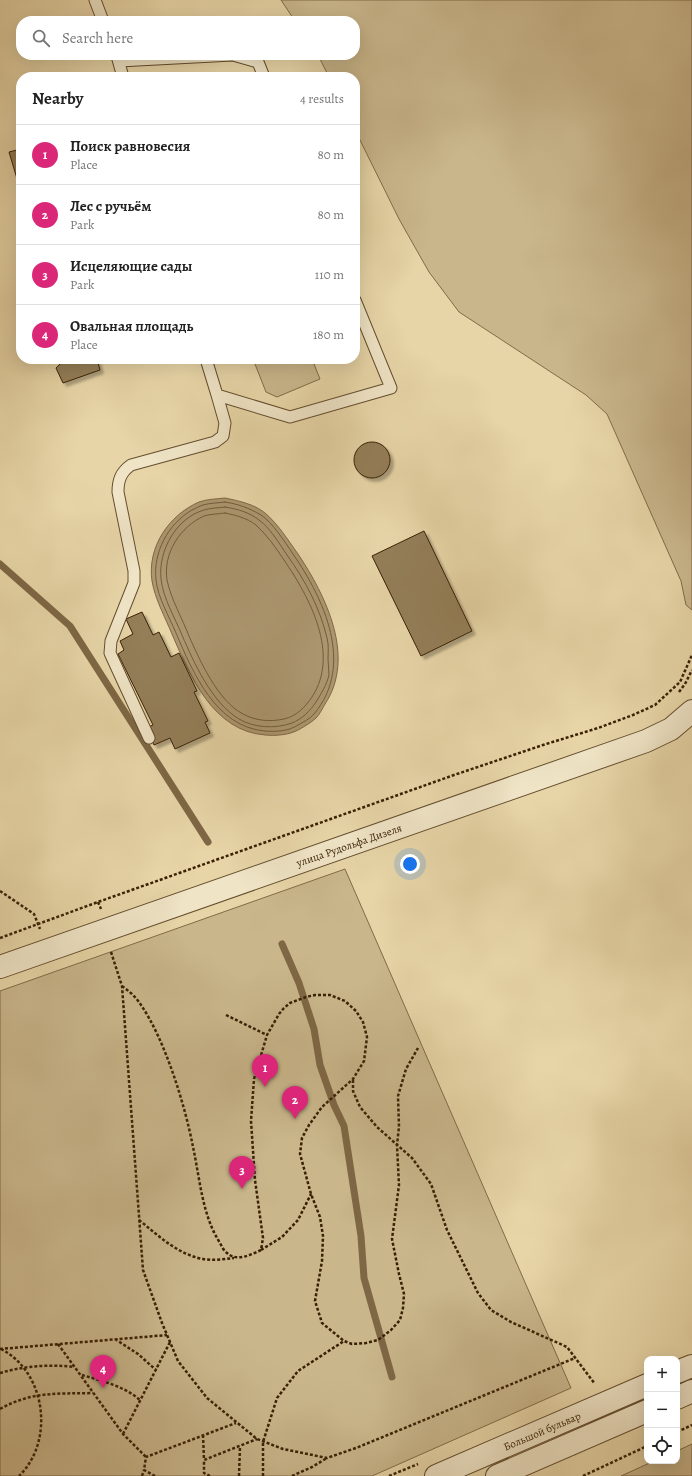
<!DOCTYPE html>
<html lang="en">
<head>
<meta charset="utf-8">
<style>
	body { margin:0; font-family:Alegreya,serif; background:#f2f2f2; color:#222 }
	.controls { position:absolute; right:12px; bottom:12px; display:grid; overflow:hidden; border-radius:8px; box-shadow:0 4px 16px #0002 }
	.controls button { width:36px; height:36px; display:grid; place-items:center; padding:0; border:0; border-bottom:1px solid #e0e0e0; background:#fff; color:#222; font:20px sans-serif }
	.you { position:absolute; left:410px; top:864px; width:14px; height:14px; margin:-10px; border:3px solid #fff; border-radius:50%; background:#1a73e8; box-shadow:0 0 0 6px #1a73e833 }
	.badge { display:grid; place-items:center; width:26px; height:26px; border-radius:50%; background:#db2777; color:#fff; font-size:13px; font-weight:700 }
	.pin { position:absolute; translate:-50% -33px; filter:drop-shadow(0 1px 2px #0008) }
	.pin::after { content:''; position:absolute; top:21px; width:14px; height:12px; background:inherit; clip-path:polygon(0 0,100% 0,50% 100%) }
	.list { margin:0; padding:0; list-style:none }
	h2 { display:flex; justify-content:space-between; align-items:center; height:52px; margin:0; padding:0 16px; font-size:17px }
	h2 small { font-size:13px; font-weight:400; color:#767676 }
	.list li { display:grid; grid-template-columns:26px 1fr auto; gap:12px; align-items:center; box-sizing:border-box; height:60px; padding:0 16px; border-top:1px solid #e0e0e0 }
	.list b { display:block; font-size:15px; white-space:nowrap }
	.list p { margin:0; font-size:13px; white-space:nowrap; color:#767676 }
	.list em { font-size:13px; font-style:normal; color:#767676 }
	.icon { flex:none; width:22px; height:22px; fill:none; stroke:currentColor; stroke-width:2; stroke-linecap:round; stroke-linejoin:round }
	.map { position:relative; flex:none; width:692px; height:1476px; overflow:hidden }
	.search { position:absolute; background:#fff; box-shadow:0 4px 16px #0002; left:16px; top:16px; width:344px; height:44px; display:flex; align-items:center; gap:10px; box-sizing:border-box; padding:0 14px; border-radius:16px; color:#767676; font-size:15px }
	.panel { position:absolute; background:#fff; box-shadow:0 4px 16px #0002; left:16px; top:72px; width:344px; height:292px; border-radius:16px }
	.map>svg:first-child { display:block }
	.green { fill:#c9b68b; stroke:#816b48 }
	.water { fill:#ac9770; stroke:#7e6745 }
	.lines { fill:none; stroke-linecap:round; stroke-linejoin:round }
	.shore { stroke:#725c3a; stroke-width:1 }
	.stream { stroke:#7e6745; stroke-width:7 }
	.building { fill:#937e59; stroke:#392005; filter:url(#shadow) }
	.lane-casing { stroke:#644d2e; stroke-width:13 }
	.street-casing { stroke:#644d2e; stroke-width:24 }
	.path { stroke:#392005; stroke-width:2.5; stroke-dasharray:3 2; stroke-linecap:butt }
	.lane { stroke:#efe4c6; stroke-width:11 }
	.street { stroke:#efe4c6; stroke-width:22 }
	.labels { text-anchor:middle; stroke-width:3; stroke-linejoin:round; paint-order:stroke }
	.street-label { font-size:11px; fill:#392005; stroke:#efe4c6 }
</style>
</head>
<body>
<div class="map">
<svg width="692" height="1476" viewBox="0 0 692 1476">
	<defs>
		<filter id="shadow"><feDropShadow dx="3.5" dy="3.5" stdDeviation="1" flood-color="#0004"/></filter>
	</defs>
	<rect width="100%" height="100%" fill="#e7d5a7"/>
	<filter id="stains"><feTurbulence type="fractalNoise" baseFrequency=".005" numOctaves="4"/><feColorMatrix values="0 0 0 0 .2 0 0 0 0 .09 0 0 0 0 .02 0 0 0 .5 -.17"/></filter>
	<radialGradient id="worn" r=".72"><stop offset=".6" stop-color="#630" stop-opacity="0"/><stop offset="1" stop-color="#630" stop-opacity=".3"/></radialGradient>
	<path class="green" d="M281 0H692V610L686 605 681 581 607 414 586 395 459 312 429 272 399 219 355 130V77H329L318 55H355V21H295Z
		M253 359H312L320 379 277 397 266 392Z
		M345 869 571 1388 372 1476H0V991Z
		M692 1444V1476H621L654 1461H677V1451Z"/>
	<path class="water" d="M225 498C239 501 254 504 265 513 278 524 288 540 298 554 326 596 356 657 325 704 322 709 320 714 316 718 312 722 305 726 300 729 290 735 276 736 265 735 213 731 190 676 172 634 165 617 155 599 152 581 147 547 169 515 199 502 207 499 217 499 225 498Z"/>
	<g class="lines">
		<path class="shore" d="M225 502C238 504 249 508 261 515 272 522 285 542 293 554 324 599 355 665 314 714 310 719 303 722 298 725 289 731 276 732 265 731 216 727 193 673 176 633 169 616 158 598 156 580 153 552 168 524 192 510 195 509 199 506 203 505 210 503 218 503 225 502Z
			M225 507C237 509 249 512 259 520 270 528 279 543 287 555 305 580 320 608 327 638 329 645 328 653 328 659 328 664 329 670 329 675 327 684 321 694 316 702 310 711 302 719 292 723 275 729 254 728 239 719 212 703 194 663 182 635 175 618 163 598 161 579 158 551 176 518 204 510 210 508 218 508 225 507Z
			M225 513C235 515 247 518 256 525 267 535 276 548 284 560 310 598 340 654 312 697 305 707 297 716 284 719 270 722 256 721 243 714 218 701 200 661 189 636 182 618 171 599 167 580 163 553 180 527 204 516 210 514 219 514 225 513Z"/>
		<path class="stream" d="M0 564 70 626 208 842
			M282 944 299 983 314 1029 320 1065 334 1105 344 1126 361 1236 364 1278 392 1377"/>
	</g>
	<path class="building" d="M21 149V192L9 152Z
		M61 359H97L100 370 63 383 56 368 62 362Z
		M354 460a18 18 0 1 1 36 0a18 18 0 1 1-36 0Z
		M424 531 472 631 421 656 372 556Z
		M142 612 153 635 159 632 171 657 179 653 197 691 194 692 208 721 205 722 210 733 175 749 170 738 154 745 146 728 153 725 118 654 124 650 120 641 133 634 126 619Z"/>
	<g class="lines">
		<defs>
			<path id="lane" d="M95 0 103 21
				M233 55 258 62 264 77
				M117 56 123 77
				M119 61 232 55
				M206 359 217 395 290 417 391 388 355 300
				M149 738 110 653 111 641 134 583V571L118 492C118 480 121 472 131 465L215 442 223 436 225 423 217 395"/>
			<path id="street" d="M0 967 646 741 671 729 692 711
				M677 1372 692 1366
				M677 1398 692 1391
				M436 1476 647 1385
				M497 1476 647 1411"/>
		</defs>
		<use href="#lane" class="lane-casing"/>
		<use href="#street" class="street-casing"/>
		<path class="path" d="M679 692 685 684 692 670
			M0 891 34 914 40 929
			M98 902 101 909
			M0 938 98 902 454 775 543 745 598 728 633 715 655 705 680 682 692 655
			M111 952 122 986 143 1270 162 1323 178 1361 207 1398 257 1439 283 1449 327 1458 356 1448 575 1358
			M122 986C129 991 136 997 141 1005 165 1040 185 1105 193 1147 200 1179 202 1215 220 1243 222 1247 224 1251 227 1253 237 1262 250 1255 261 1250L263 1238 255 1180 251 1121 254 1079 267 1035 279 1014 284 1008 290 1003 306 997 315 995H330L345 1001 356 1011 363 1022 367 1037 364 1061 353 1079 322 1107 309 1125 302 1138 300 1154 311 1194 320 1217 323 1236 322 1261 315 1301 322 1323 344 1341 352 1344 366 1343 378 1340 391 1330 400 1320 403 1308 404 1294 399 1274 392 1239 399 1185 397 1145 399 1127 398 1096 406 1069 418 1048
			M226 1015 267 1035
			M353 1080V1091L360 1107 377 1127 412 1158 431 1184 447 1230 478 1293 491 1310 511 1322 567 1347 595 1384
			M139 1220C159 1236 177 1254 203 1259 213 1261 224 1259 234 1258
			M261 1250 282 1237 298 1220 311 1194
			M115 1339 138 1354 156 1370
			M58 1344 123 1434 146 1457
			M0 1349 167 1335
			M1 1349C46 1372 55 1441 19 1476
			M0 1373C24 1366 49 1364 74 1367
			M82 1375C102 1381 124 1386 140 1400
			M0 1409C32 1391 58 1394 93 1393
			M677 1432 692 1425
			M123 1434 170 1342
			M203 1435 204 1460
			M142 1476 144 1470
			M155 1476 144 1470 146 1457 236 1423
			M210 1476 204 1473V1460L257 1439
			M239 1476 240 1446
			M263 1476V1442L277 1398 298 1371 344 1341
			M292 1476 312 1467 327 1458
			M389 1476 418 1464
			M583 1476 647 1446"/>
		<use href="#lane" class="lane"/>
		<use href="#street" class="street"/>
	</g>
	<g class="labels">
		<g class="street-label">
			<text transform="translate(349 845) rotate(-19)" y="4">улица Рудольфа Дизеля</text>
			<text transform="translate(542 1431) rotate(-23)" y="4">Большой бульвар</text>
		</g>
	</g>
	<rect width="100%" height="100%" filter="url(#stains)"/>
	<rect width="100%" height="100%" fill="url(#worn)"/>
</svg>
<div class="controls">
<button>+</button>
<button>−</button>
<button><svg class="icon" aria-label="locate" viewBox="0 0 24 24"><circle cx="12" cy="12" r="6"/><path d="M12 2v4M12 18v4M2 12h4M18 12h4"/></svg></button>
</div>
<div class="you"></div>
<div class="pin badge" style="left:265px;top:1087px">1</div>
<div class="pin badge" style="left:295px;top:1119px">2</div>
<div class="pin badge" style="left:242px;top:1189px">3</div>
<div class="pin badge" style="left:103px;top:1388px">4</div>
<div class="search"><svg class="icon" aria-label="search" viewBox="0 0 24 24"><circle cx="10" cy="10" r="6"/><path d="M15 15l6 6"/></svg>Search here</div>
<section class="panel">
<h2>Nearby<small>4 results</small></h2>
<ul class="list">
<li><span class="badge">1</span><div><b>Поиск равновесия</b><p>Place</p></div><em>80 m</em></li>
<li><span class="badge">2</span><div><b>Лес с ручьём</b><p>Park</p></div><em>80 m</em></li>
<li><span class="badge">3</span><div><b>Исцеляющие сады</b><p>Park</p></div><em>110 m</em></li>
<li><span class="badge">4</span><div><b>Овальная площадь</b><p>Place</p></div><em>180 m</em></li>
</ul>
</section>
</div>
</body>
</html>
